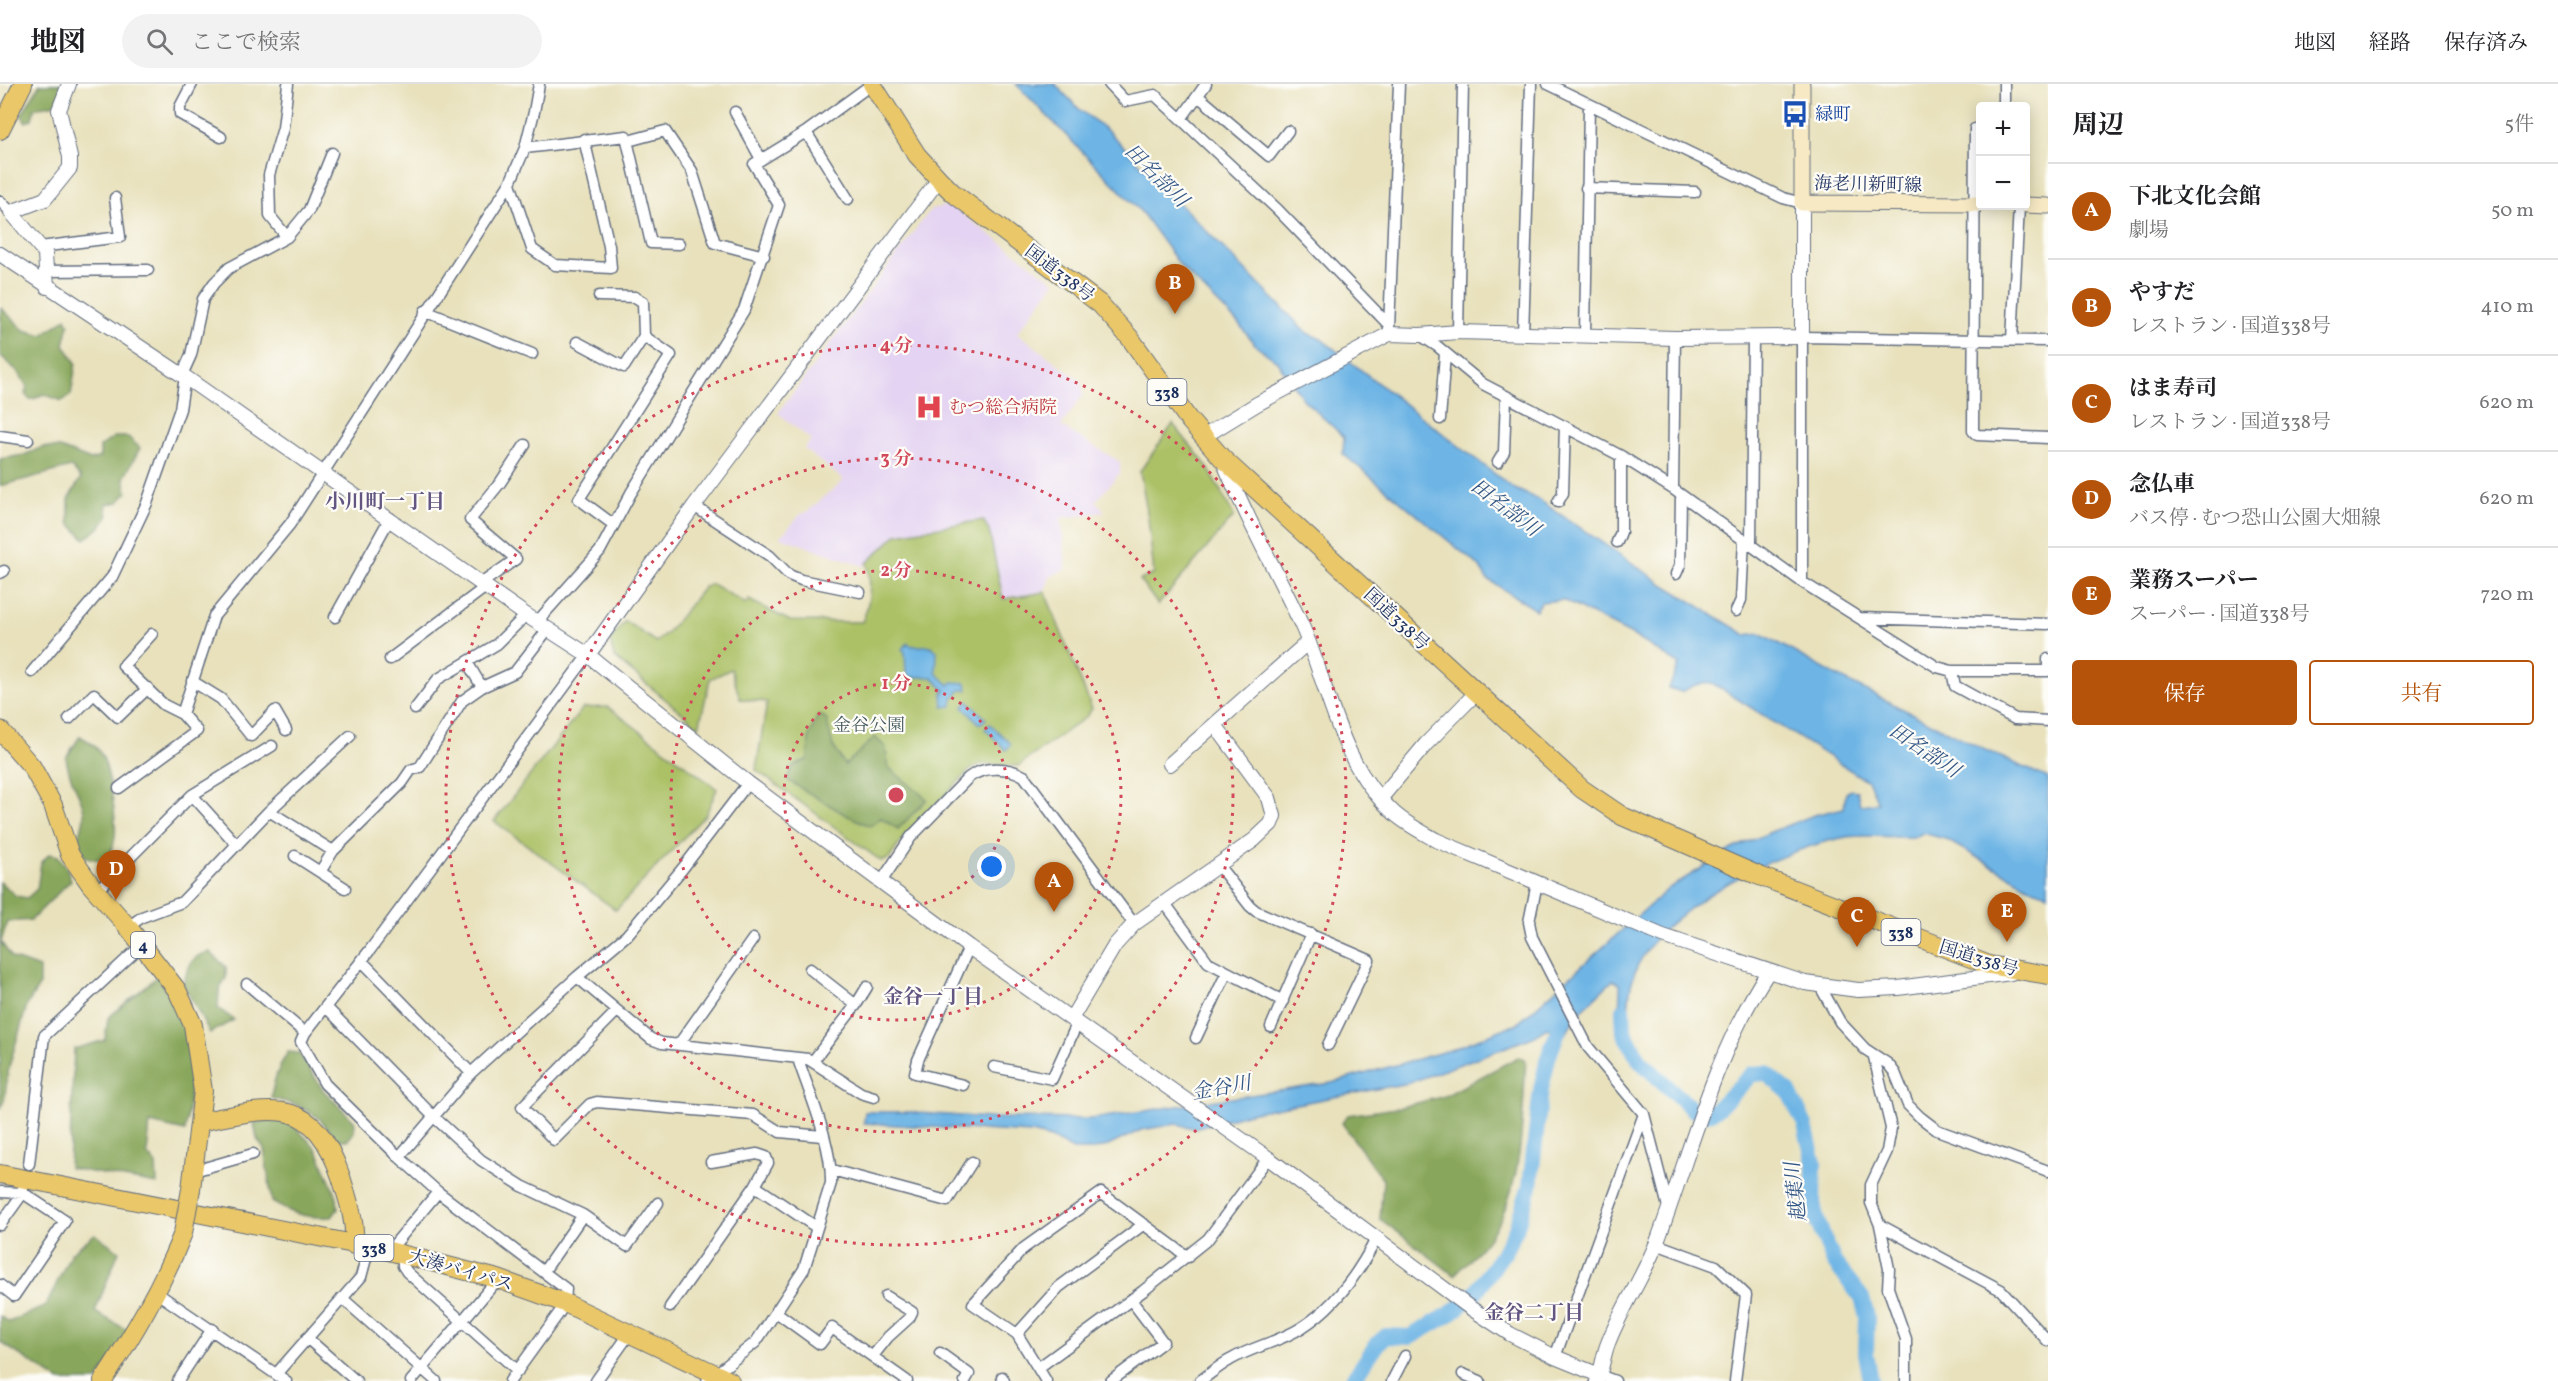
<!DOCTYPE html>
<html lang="ja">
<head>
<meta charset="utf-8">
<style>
	body { margin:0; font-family:Vollkorn,"Noto Serif JP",serif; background:#f2f2f2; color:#202124 }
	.controls { position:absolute; right:18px; top:18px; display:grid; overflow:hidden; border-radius:6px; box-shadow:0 3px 15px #0003 }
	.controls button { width:54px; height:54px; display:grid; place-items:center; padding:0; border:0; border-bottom:2px solid #e0e0e0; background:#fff; color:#202124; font:30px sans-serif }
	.you { position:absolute; left:992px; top:783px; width:21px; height:21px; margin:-15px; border:4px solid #fff; border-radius:50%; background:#1a73e8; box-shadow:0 0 0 9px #1a73e833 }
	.badge { display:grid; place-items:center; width:39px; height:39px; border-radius:50%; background:#b45309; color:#fff; font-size:20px; font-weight:700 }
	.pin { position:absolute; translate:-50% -50px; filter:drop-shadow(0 2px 3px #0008) }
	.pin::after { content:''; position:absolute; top:32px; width:21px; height:18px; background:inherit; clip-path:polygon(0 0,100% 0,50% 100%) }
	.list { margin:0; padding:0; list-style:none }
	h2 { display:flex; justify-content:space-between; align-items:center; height:78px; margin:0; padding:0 24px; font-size:26px }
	h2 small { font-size:20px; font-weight:400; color:#757577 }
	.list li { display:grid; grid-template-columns:39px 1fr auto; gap:18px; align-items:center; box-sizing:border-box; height:96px; padding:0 24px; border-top:2px solid #e0e0e0 }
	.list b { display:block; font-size:22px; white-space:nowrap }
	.list p { margin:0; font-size:20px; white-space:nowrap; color:#757577 }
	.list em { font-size:20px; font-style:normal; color:#757577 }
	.actions { display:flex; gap:12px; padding:18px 24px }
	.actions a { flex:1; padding:14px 0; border:2px solid #b45309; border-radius:6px; text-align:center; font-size:21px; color:#b45309 }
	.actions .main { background:#b45309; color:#fff }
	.icon { flex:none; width:33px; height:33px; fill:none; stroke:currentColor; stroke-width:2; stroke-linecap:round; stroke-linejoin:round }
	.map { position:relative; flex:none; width:2048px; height:1297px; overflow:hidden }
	header { display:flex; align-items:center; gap:36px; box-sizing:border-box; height:84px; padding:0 30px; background:#fff; border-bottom:2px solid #e0e0e0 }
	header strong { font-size:28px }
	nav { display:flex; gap:33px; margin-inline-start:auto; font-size:21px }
	.search { width:420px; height:54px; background:#f2f2f2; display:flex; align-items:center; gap:15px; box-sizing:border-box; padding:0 21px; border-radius:33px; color:#757577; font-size:22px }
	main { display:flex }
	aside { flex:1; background:#fff }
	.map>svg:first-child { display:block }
	.built { fill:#e4d3f2 }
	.green { fill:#acc166; stroke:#647862; stroke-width:1.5 }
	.forest { fill:#89a75b; stroke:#526b5c; stroke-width:1.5 }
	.water { fill:#6eb5e5; stroke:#4472a2; stroke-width:1.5 }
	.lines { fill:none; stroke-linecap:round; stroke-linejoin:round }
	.river { stroke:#6eb5e5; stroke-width:16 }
	.minor-casing { stroke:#636d7f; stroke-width:13 }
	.tertiary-casing { stroke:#636d7f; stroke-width:16 }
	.secondary-casing { stroke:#636d7f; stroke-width:17 }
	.primary-casing { stroke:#636d7f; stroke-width:20 }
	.trunk-casing { stroke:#636d7f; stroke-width:20 }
	.minor { stroke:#fff; stroke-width:10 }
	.tertiary { stroke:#fff; stroke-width:14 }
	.secondary { stroke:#f7e9c3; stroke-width:15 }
	.primary { stroke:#eac769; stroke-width:18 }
	.trunk { stroke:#eac769; stroke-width:18 }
	.primary-bridge-casing { stroke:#636d7f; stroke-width:20; stroke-linecap:butt }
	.primary-bridge { stroke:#eac769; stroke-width:18 }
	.ring { fill:none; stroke:#d1495b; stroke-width:3; stroke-dasharray:3 6 }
	.labels { text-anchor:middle; stroke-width:4.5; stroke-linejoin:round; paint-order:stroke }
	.shield { fill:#fdfcf7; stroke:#5f6c8c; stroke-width:1.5 }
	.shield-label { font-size:16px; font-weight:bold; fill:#1b2f5e }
	.transit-label { font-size:18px; fill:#164399; stroke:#fdfcf7; text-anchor:start }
	.street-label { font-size:18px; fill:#1b2f5e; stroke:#fdfcf7 }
	.health-label { font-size:18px; fill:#be3a42; stroke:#fdfcf7; text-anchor:start }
	.park-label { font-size:18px; fill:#465b60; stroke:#fdfcf7 }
	.water-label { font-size:20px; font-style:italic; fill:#345786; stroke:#fdfcf7 }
	.neighbourhood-label { font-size:20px; font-weight:bold; fill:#635682; stroke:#fdfcf7 }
	.centre { fill:#d1495b; stroke:#fdfcf7; stroke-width:3 }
	.ring-label { font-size:18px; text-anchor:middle; font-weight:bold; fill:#d1495b; stroke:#fdfcf7; stroke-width:4.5; stroke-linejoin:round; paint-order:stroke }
</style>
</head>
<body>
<header>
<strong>地図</strong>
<div class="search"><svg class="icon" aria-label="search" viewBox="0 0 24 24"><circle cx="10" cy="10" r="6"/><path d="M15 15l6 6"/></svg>ここで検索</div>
<nav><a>地図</a><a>経路</a><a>保存済み</a></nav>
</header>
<main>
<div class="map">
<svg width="2048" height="1297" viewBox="0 0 2048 1297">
	<rect width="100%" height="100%" fill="#fdfcf7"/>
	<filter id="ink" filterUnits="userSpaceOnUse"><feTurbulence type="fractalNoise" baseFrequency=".0167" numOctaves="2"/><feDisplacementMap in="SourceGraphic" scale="12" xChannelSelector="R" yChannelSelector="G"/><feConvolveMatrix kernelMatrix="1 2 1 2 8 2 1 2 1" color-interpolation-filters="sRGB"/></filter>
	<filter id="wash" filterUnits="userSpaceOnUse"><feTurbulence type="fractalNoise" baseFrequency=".008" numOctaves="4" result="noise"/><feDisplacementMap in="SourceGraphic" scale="24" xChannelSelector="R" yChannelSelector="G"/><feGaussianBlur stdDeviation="1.35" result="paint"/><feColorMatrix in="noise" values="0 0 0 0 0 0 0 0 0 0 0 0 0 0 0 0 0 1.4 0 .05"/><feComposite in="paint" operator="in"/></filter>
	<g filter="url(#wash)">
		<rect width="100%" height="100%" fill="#e8e1bc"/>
		<path class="built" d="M950 121 1055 198 1017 249 1082 298 1083 311 1061 342 1120 378V389L1096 417 1105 428 1061 434 1066 485 1051 492 1044 507 1004 514 989 447 983 435 897 449 864 482 780 453 801 430 808 427 844 396 804 365 811 356 778 329 931 125Z"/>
		<path class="green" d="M1173 340 1207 382 1234 432 1158 521 1140 496 1154 490 1148 434 1140 387Z
			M983 436 989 446 1003 515 1045 508 1092 625 1086 633 1018 682 980 680 970 686 906 750 889 775 881 777 756 686 767 618 740 615 731 585 710 595 699 643 614 573 610 557 625 537 656 558 667 549 704 503 712 500 746 520 749 516 790 537 862 538C870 521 872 497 867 479L897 450Z
			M608 623 717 705 706 730 616 826 494 737 583 624Z"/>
		<path class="forest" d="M40 0H64L55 20 35 24 32 35 26 38 21 31Z
			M1 224 24 246 42 251 66 234 69 240 64 261 76 279 71 311 62 317 43 310 34 315H29L25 310 27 302 17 287 0 271Z
			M114 353H128L140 364 124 394 127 408 119 418 106 420 108 433 99 444 85 455 69 439V414L81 394 71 383 0 402V375L24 371 43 363 60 364 91 376 100 373V363Z
			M818 631 826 634 833 662 845 681 875 653 886 664 888 683 927 715 898 745 881 734 870 742 846 731 787 696 792 683 808 675 809 652Z
			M80 652C87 656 97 662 101 670 109 683 117 736 115 752 112 781 91 781 74 763 98 716 72 716 66 674Z
			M49 770 58 772 66 782 71 796 31 836 7 838 1 858 12 874 39 884V902L27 921 9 983 4 1017 0 1025V798L16 812 27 814 37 805 41 779Z
			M210 868 226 883V894L219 906 218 924 234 936 210 949 183 900C188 882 191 871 210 868Z
			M158 892C165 904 173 916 178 929 195 966 192 1008 185 1047L150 1039 147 1070 156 1080 157 1100 69 1084 74 965 105 956 108 934Z
			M288 968 299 969 323 1006 355 1038 354 1048 348 1056H337L318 1033 297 1021 271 1014C274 996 278 983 288 968Z
			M1518 973 1526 976C1522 1028 1524 1087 1501 1134 1490 1156 1472 1174 1454 1191L1380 1135 1383 1096 1342 1039 1348 1031 1397 1024 1445 1012Z
			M268 1036H284L298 1046 316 1064 337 1113 338 1125 332 1133C307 1134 294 1131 272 1118L264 1065 257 1055 254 1039Z
			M95 1150 119 1167 95 1228 129 1247 97 1297H60L0 1258V1232L9 1238 46 1222 71 1169Z"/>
		<path class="water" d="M1016 0H1055L1079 25 1108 47 1307 249 1321 255 1513 404 1539 416 1663 500 1746 551 1760 549 1835 591 1983 665 2048 694V810L2033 805 1945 755 1923 749 1915 753C1892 754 1869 750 1847 753 1785 763 1670 820 1640 877 1628 898 1629 920 1627 943L1624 948 1619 938 1620 900 1613 896 1578 930 1563 953 1547 944 1533 953 1409 999 1254 1028 1194 1044 1176 1040 1141 1046 1108 1062 1090 1066H1073L1051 1054 1031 1049 864 1039 865 1028H907L989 1034 1091 1035 1331 999 1450 966 1518 939 1669 804 1700 785 1732 765 1773 747 1814 731 1844 724 1846 709 1851 706 1857 707 1860 721 1878 719 1869 698 1712 599 1695 601 1681 608 1669 604 1679 580 1634 552 1563 516 1541 518 1536 526 1487 495 1479 482 1343 370 1344 353 1303 315 1277 277 1257 263 1238 239 1182 184 1142 129Z
			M908 559 912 562H931L937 567 936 589 949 601 952 598 966 599 967 606H961L953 614 952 622 943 623 942 610 945 606 932 593H911L906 588 905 568 902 565Z
			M968 617 986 635 980 640 963 623Z
			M990 640 1011 660 1006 666 985 645Z"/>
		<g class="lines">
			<path class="river" d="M1623 927 1624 948 1640 977 1693 1026
				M1707 1030 1718 1024 1752 990 1766 989 1789 1008 1805 1041 1814 1079 1813 1119 1817 1137 1834 1178 1862 1214 1867 1233 1866 1269 1871 1297
				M1352 1297 1377 1260 1386 1252 1410 1253 1450 1230 1475 1209 1504 1168 1516 1145 1530 1102 1541 1005 1548 974 1565 929"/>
		</g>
	</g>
	<g filter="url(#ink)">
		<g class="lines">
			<defs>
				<path id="minor" d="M192 0 180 23V30L221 53
					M1109 0 1125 17 1155 11 1181 35
					M1206 0 1181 35 1278 126 1389 241
					M1548 0 1783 114 1802 119
					M1198 12 1269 72 1288 47
					M2004 22V0
					M735 28 761 75
					M1980 44 1975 45 1973 347 1977 351 2048 354
					M806 48 848 115
					M628 57 665 47 692 87 715 159 764 172
					M525 64 626 52 651 159 679 160
					M510 99 532 165 555 181 611 184 609 162 584 55
					M1586 104 1695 108
					M0 117 11 128
					M287 153 309 126 332 69
					M40 163 120 153 115 114
					M46 187 148 186
					M599 212 635 213 643 218 644 252 671 271 579 415 614 441
					M425 227 532 270
					M1389 244 1399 0
					M1458 248 1463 0
					M1420 251 1437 262 1483 300 1621 372 1673 405 1802 498 1937 583 1952 587H2048V575
					M1523 251 1531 0
					M1585 251 1589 21
					M2012 256 2019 122
					M577 258 624 283 644 252
					M182 291 191 271 203 215 214 199 229 184 287 153 270 132 269 91 283 44 288 0
					M1440 335 1445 270
					M0 352 28 356
					M1498 378 1504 368 1506 313
					M1673 405 1675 254
					M1558 418 1563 409 1565 342
					M694 422 770 472 789 491 801 496 860 508
					M1617 458 1621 448V372
					M1751 459 1753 253
					M0 489 4 487
					M1676 490 1680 481 1681 411
					M1802 498V253L2048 257
					M482 499 516 475 470 436 500 399 525 361
					M1736 527 1741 516 1744 455
					M335 533 390 434
					M1860 534 2048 540
					M537 538 600 467 631 409 744 226 779 121 754 80 806 48 872 0
					M152 550 123 582 164 621 182 630
					M390 575 487 502
					M1952 587 1955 602 2015 635 2048 637
					M32 588 112 493 147 419 180 325 185 293
					M192 597 221 615 251 652 275 627 286 646
					M482 603 467 578 497 560 526 531
					M415 625 438 595 467 578
					M69 635 94 610 118 633 148 604
					M119 704 197 647 182 630 214 532 290 440 510 99 525 64 534 28 539 0
					M192 711 272 662
					M269 727 350 652
					M295 772 345 804
					M1218 781 1250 822 1256 827 1369 876 1328 961
					M320 788 333 767
					M881 798 911 753 968 694C983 682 1007 682 1024 692L1134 840
					M1537 799 1529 838 1532 853 1588 963 1644 1030 1668 1123
					M97 807 192 711 237 761
					M1164 818 1208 878 1283 917
					M128 843 142 833 182 818 269 727 333 767 402 699 411 686 420 683 462 617 482 603 515 588 548 545
					M361 876 471 989
					M810 885 856 921
					M577 893 651 955 662 959 808 975 861 1009 874 1013
					M247 900 305 949
					M1820 902 1840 938 1865 965 1888 980 1895 989 1908 1021 1920 1033 1937 1046 2048 1087
					M326 923 434 1033 481 1076 522 1102 583 1131 544 1187
					M617 927 522 1023 554 1056 590 1020 597 1018 753 1031 780 1048 822 1052
					M1271 943 1311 850
					M1196 954 1226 890
					M679 960 753 855
					M1874 973 1891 1044 1887 1067 1871 1101V1119L1880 1141 2001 1206 2048 1257
					M813 977 856 921 867 903
					M994 983 1052 995 1077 940
					M963 1001 915 989 918 976 969 863
					M399 1073 471 989 577 893 627 851 683 784 748 699
					M29 1080 44 952 142 861
					M832 1086 947 1117 972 1078
					M194 1087 253 1070
					M755 1102 816 1143
					M0 1108 23 1109 65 1137 14 1212 0 1201
					M583 1131 627 1162 658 1119
					M0 1141 23 1109V1105
					M1880 1141 1889 1185 1888 1204 1906 1255V1297
					M1656 1160 1716 1182 1746 1211 1735 1297
					M389 1167 438 1108
					M403 1170V1182L407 1188 518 1287
					M157 1209 286 1297
					M342 1214 436 1297
					M670 1223 755 1102 768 1079 766 1073 757 1070 711 1078
					M776 1228 820 1260 832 1244 907 1297
					M1017 1250 1059 1203 1144 1140
					M307 1254 356 1297
					M940 1269 969 1290 965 1297
					M873 1272 888 1253 909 1234 912 1228 886 1212
					M1555 1273 1644 1030
					M1038 1284 1143 1207 1208 1155 1268 1074
					M277 1289 361 1193 369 1163
					M1463 1290 1480 1297
					M1599 1291 1615 1297
					M1002 1293 1004 1297
					M178 1297 212 1245
					M411 1297 498 1195
					M510 1297 559 1229 565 1219 566 1205 438 1108 399 1073 325 1000 301 958 305 949 370 866 588 571
					M596 1297 630 1249
					M707 1297 756 1258 804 1185 831 1099C832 1060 810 1011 798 975
					M1046 1297 1017 1250 973 1220 1024 1164 1101 1109 1188 1173
					M1111 1297 1163 1258 1131 1216
					M1200 1297C1210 1290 1219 1282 1230 1276 1252 1263 1279 1258 1301 1244 1336 1222 1359 1189 1377 1153
					M1392 1297 1405 1272"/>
				<path id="tertiary" d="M0 170 185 293 526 531 588 571 748 699 969 863 1268 1074 1469 1223 1510 1250 1555 1273 1599 1291
					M47 203 45 169 11 128 45 115 70 84V73L59 26 69 0
					M1203 353 1257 320 1389 250 1420 251 1458 248 1675 254 1802 253V119
					M1223 376C1245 433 1276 486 1302 542 1330 605 1339 680 1394 729 1406 740 1422 748 1436 756L1663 852 1805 899 1858 906 1898 904 2011 889
					M588 571 694 422 939 95
					M1170 680 1308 558
					M1380 715 1426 660 1477 608
					M1071 935 1115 861 1134 840 1254 756 1271 740 1274 732 1269 714 1215 641
					M1597 1297C1602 1286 1603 1273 1607 1262 1620 1226 1643 1194 1657 1158 1691 1067 1714 970 1768 888"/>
				<path id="secondary" d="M1802 0V119L1980 120
					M2026 121 2048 122"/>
				<path id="primary" d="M0 46 23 0
					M0 646 32 683 53 721 70 771 91 801 128 843 177 906 193 941 203 1007 191 1105
					M200 1038C273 1023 313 1010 341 1093 348 1115 356 1138 354 1161
					M103 1297C134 1249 162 1202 183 1149"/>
				<path id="trunk" d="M872 0 917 71 939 95 953 109 1100 220 1130 254 1189 336 1222 374 1582 705 1622 732 1757 791 1989 881 2048 891
					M0 1090 389 1167 498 1195 565 1219 730 1297"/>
			</defs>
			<use href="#minor" class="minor-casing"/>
			<use href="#tertiary" class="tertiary-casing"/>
			<use href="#secondary" class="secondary-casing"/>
			<use href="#primary" class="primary-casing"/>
			<use href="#trunk" class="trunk-casing"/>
			<use href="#minor" class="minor"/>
			<use href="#tertiary" class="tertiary"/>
			<use href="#secondary" class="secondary"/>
			<use href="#primary" class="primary"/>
			<use href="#trunk" class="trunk"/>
			<defs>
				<path id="primary-bridge" d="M183 1149 191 1105"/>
			</defs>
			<use href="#primary-bridge" class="primary-bridge-casing"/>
			<use href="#primary-bridge" class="primary-bridge"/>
		</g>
	</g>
	<g class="ring">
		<circle cx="896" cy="711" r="112"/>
		<circle cx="896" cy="711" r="225"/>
		<circle cx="896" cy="711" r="337"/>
		<circle cx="896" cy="711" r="450"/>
	</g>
	<defs>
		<symbol id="bus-bare" viewBox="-9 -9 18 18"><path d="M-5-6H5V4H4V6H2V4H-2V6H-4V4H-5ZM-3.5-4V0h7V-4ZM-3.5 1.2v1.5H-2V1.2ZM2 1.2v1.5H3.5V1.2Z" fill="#1a4fb4" stroke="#fdfcf7" stroke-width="2.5" paint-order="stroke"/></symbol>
		<symbol id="hospital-bare" viewBox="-9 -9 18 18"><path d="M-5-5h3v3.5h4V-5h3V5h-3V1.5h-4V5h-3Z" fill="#e0444e" stroke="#fdfcf7" stroke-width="2.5" paint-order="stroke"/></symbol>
	</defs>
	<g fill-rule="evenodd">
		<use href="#bus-bare" x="1776" y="11" width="38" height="38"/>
		<use href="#hospital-bare" x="910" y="304" width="38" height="38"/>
	</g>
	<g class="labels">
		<g class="shield">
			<rect x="1147.5" y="295" width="39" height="26" rx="4.5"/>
			<rect x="1881.5" y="835" width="39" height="26" rx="4.5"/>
			<rect x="131" y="848" width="24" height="26" rx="4.5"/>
			<rect x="354.5" y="1151" width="39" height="26" rx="4.5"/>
		</g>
		<g class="shield-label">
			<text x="1167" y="314">338</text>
			<text x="1901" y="854">338</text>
			<text x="143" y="867">4</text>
			<text x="374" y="1170">338</text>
		</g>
		<g class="transit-label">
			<text x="1815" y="36">緑町</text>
		</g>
		<g class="street-label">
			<text transform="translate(1868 100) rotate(1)" y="6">海老川新町線</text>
			<text transform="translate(1060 189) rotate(37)" y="6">国道338号</text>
			<text transform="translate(1397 535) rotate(43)" y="6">国道338号</text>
			<text transform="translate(1979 874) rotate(17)" y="6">国道338号</text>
			<text transform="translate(461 1186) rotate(16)" y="6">大湊バイパス</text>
		</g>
		<g class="health-label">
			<text x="949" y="329">むつ総合病院</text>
		</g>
		<g class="park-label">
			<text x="869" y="647">金谷公園</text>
		</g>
		<g class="water-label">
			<text transform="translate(1157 91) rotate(45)" y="7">田名部川</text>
			<text transform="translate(1506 423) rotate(37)" y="7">田名部川</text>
			<text transform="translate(1925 666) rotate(34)" y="7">田名部川</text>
			<text transform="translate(1221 1003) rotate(-10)" y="7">金谷川</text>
			<text transform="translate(1795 1108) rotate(-97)" y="7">越葉川</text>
		</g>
		<g class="neighbourhood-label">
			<text x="385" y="424">小川町一丁目</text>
			<text x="933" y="919">金谷一丁目</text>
			<text x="1534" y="1235">金谷二丁目</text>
		</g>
	</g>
	<circle cx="896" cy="711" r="9" class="centre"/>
	<g class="ring-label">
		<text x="896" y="267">4 分</text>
		<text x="896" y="380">3 分</text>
		<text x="896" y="492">2 分</text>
		<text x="896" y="605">1 分</text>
	</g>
</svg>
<div class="controls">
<button>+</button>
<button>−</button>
</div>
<div class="you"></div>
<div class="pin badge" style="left:1054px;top:828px">A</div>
<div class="pin badge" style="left:1175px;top:230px">B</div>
<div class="pin badge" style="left:1857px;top:863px">C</div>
<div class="pin badge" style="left:116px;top:816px">D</div>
<div class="pin badge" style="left:2007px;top:858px">E</div>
</div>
<aside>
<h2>周辺<small>5件</small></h2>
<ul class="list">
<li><span class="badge">A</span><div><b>下北文化会館</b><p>劇場</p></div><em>50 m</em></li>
<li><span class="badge">B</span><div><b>やすだ</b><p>レストラン · 国道338号</p></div><em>410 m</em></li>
<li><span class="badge">C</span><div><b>はま寿司</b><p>レストラン · 国道338号</p></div><em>620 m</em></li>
<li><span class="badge">D</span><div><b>念仏車</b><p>バス停 · むつ恐山公園大畑線</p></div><em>620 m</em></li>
<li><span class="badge">E</span><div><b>業務スーパー</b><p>スーパー · 国道338号</p></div><em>720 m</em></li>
</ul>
<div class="actions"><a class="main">保存</a><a>共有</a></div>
</aside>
</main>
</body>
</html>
